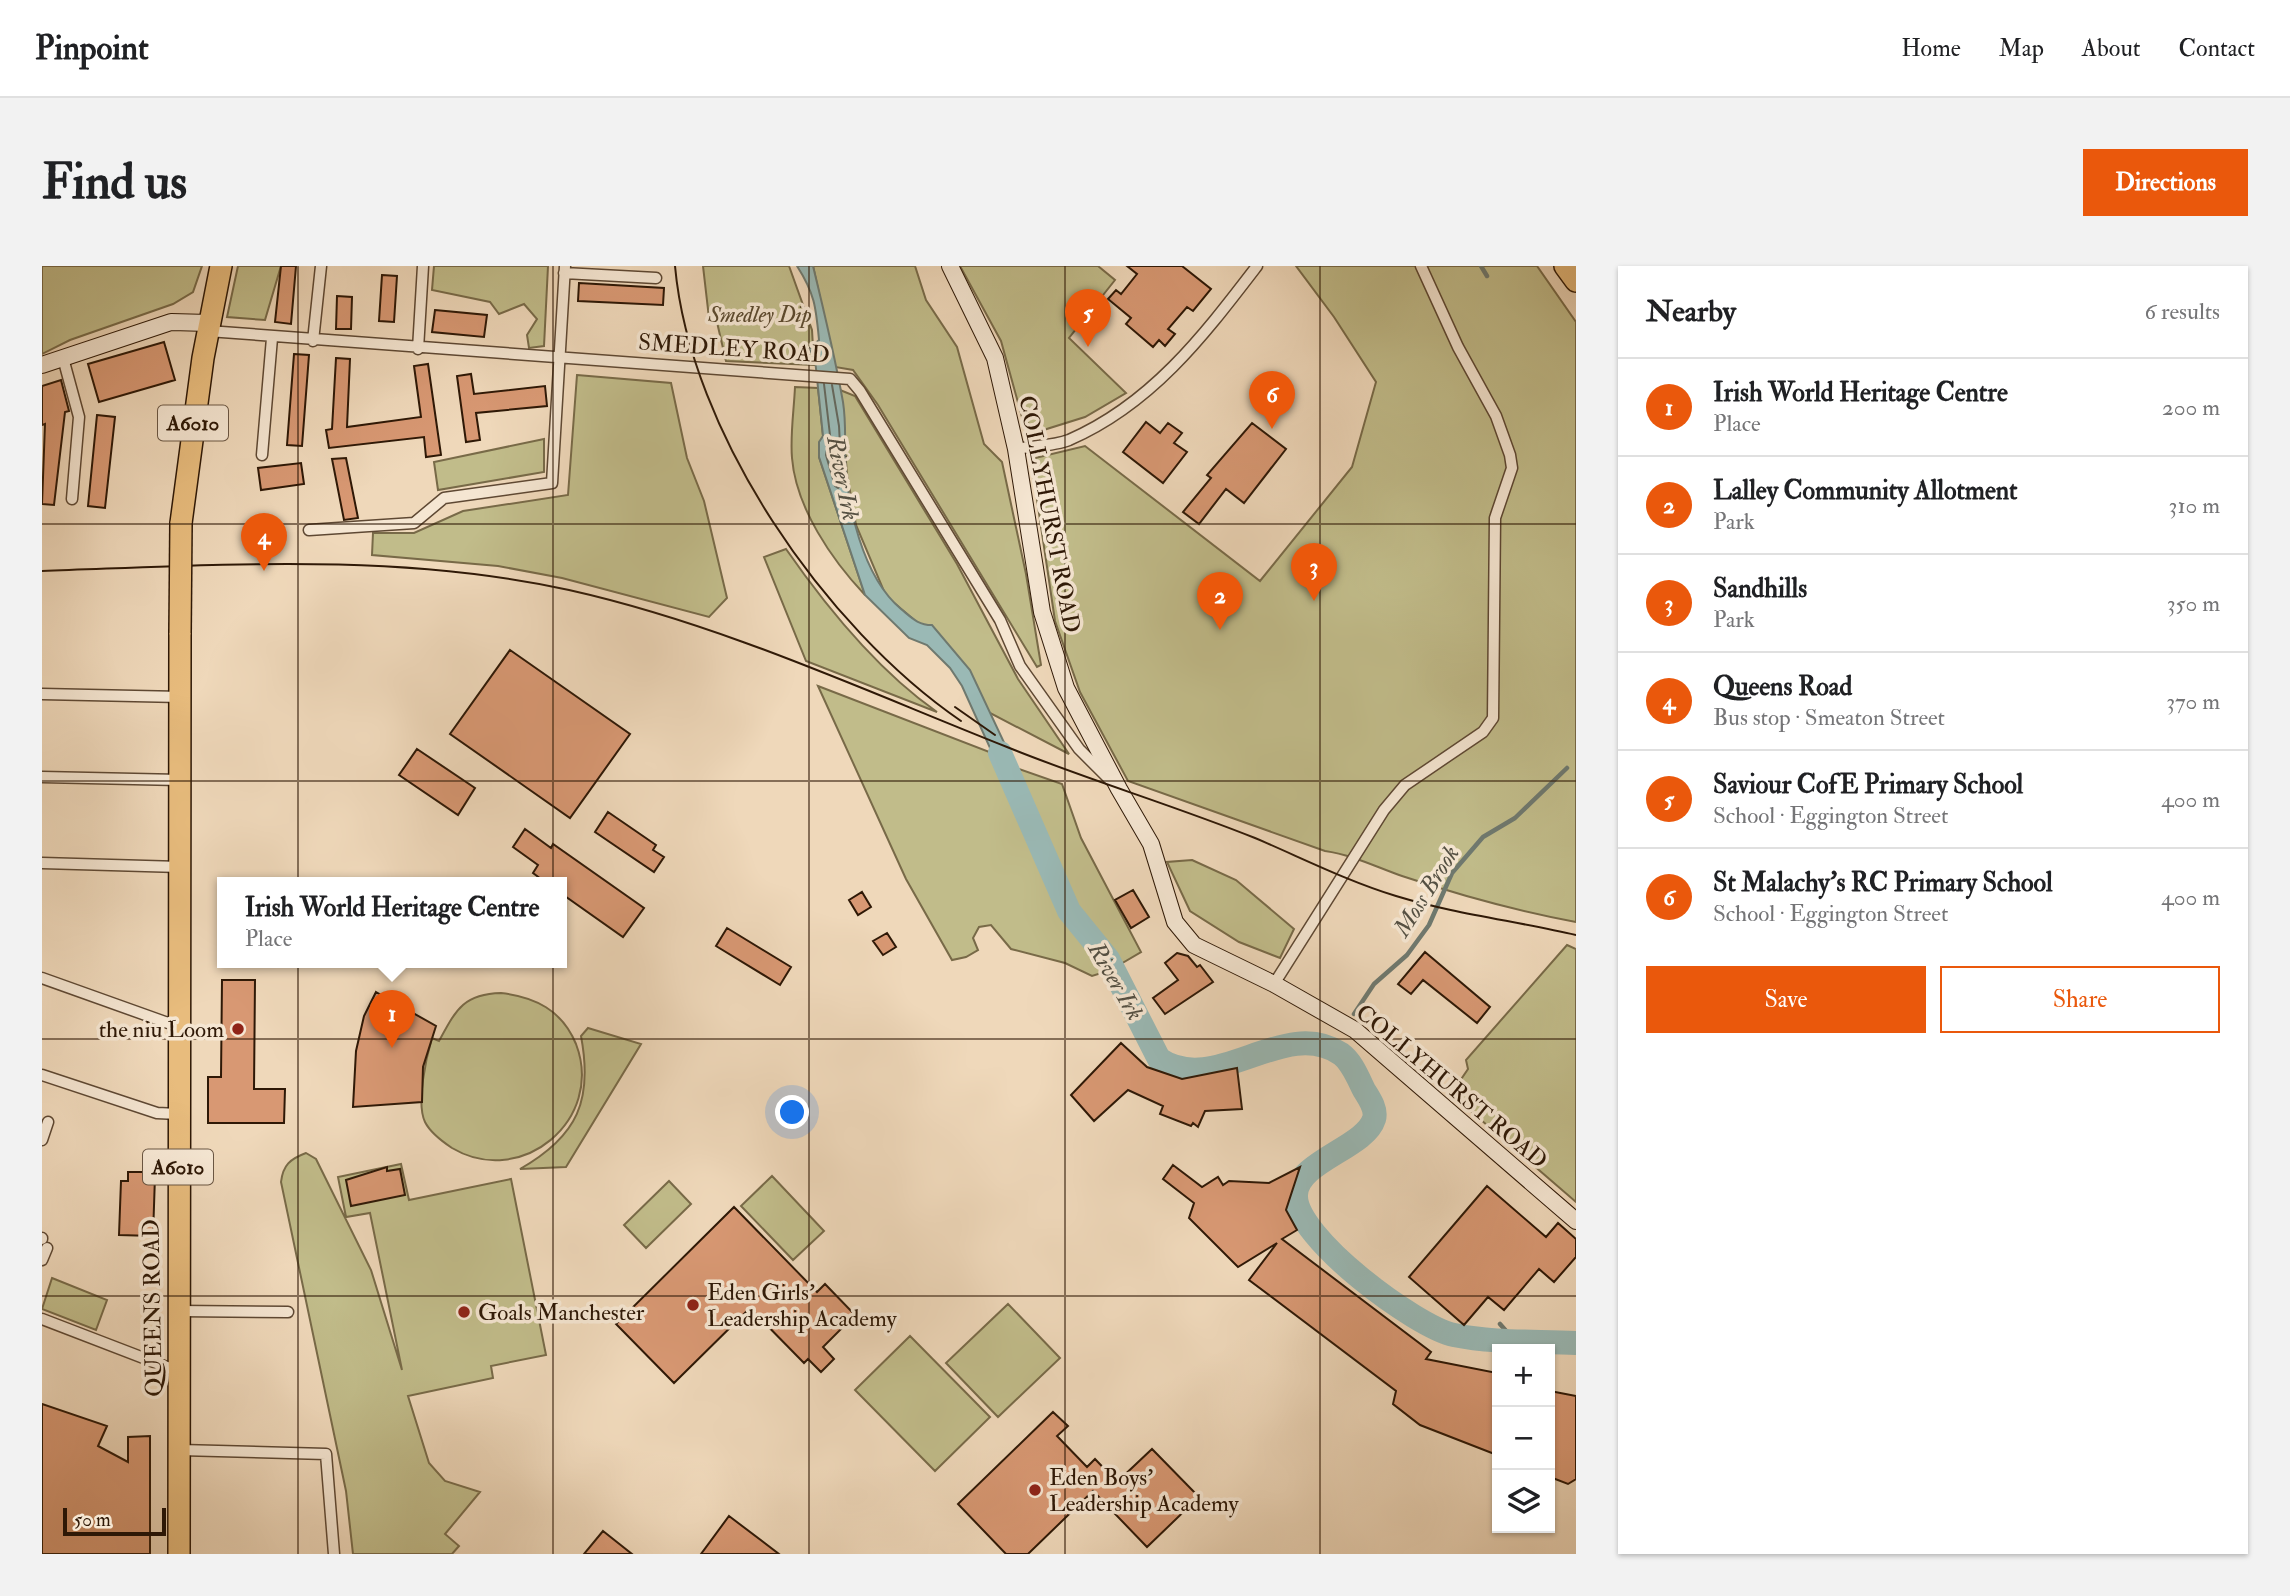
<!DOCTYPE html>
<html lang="en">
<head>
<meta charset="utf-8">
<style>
	body { margin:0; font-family:"IM FELL Double Pica",serif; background:#f2f2f2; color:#202124 }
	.controls { position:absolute; right:21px; bottom:21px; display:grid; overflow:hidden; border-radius:0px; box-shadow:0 2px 5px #0004 }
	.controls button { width:63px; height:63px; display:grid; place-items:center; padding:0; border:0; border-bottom:2px solid #e0e0e0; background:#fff; color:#202124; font:35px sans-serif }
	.scale { position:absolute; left:21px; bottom:18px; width:103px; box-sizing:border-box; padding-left:7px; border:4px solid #2e1806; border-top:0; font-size:19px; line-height:24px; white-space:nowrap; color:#2e1806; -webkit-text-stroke:5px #f5e6d2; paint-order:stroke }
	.you { position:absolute; left:751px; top:847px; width:24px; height:24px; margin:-18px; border:5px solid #fff; border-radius:50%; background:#1a73e8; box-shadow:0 0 0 10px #1a73e833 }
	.badge { display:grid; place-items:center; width:46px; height:46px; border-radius:50%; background:#ea580c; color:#fff; font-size:23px; font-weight:700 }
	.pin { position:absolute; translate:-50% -58px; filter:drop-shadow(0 2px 4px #0008) }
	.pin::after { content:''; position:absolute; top:37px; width:24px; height:21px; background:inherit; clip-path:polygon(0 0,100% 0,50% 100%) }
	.popup { position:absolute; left:175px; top:611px; width:350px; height:91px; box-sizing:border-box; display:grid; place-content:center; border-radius:0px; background:#fff; filter:drop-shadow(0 2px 5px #0005); font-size:23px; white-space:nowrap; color:#757577 }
	.popup b { font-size:26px; color:#202124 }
	.popup::after { content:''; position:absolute; left:50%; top:100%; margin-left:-14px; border:14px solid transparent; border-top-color:#fff }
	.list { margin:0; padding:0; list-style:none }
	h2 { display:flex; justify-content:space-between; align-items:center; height:91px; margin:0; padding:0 28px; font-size:30px }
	h2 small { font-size:23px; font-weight:400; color:#757577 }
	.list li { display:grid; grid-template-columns:46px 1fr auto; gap:21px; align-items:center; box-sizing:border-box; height:98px; padding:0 28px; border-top:2px solid #e0e0e0 }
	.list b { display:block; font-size:26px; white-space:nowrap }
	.list p { margin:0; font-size:23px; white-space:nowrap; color:#757577 }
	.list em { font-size:23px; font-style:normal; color:#757577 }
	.actions { display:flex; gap:14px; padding:21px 28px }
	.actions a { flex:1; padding:16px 0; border:2px solid #ea580c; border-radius:0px; text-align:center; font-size:24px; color:#ea580c }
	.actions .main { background:#ea580c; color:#fff }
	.icon { flex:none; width:38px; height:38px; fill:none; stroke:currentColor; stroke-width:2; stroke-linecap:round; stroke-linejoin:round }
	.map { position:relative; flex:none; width:1534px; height:1288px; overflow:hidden; border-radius:0px }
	header { display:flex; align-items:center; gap:42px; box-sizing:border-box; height:98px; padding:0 35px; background:#fff; border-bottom:2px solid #e0e0e0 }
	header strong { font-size:33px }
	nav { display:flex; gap:38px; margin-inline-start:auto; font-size:24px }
	.intro { display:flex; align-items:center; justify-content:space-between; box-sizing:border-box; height:168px; padding:0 42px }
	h1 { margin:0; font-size:49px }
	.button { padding:18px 32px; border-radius:0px; background:#ea580c; color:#fff; font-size:24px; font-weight:700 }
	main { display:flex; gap:42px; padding:0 42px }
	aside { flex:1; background:#fff; border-radius:0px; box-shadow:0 2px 5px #0004 }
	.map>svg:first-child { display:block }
	.green { fill:#c1bc8a; stroke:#786a48; stroke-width:2 }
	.water { fill:#9ab9b5; stroke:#6f796f; stroke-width:2 }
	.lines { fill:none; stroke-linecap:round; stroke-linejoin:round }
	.shore { stroke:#64685e; stroke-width:2 }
	.stream { stroke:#6f796f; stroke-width:4.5 }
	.river { stroke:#9ab9b5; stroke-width:24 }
	.building { fill:#d89873; stroke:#2e1806; stroke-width:2 }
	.street-casing { stroke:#5e4833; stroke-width:13 }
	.secondary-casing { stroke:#2e1806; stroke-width:18 }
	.highway-casing { stroke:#2e1806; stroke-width:24 }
	.street { stroke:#f5e6d2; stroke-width:10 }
	.secondary { stroke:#f5e6d2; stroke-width:16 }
	.highway { stroke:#e8bc7d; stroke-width:21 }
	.tram { stroke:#2e1806; stroke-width:2 }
	.highway-bridge-casing { stroke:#2e1806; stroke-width:24; stroke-linecap:butt }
	.highway-bridge { stroke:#e8bc7d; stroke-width:21 }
	.grid { fill:none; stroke:#2e1806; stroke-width:2; stroke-opacity:0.55 }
	.poi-dot { fill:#8f2418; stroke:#f5e6d2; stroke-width:2.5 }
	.labels { text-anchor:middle; stroke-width:7; stroke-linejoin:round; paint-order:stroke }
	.shield { fill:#f5e6d2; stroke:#6a5643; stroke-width:2 }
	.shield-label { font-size:21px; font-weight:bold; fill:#2e1806 }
	.park-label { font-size:23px; font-style:italic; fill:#5a492e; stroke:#f5e6d2 }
	.street-label { font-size:23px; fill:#2e1806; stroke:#f5e6d2 }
	.poi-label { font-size:23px; fill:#2e1806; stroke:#f5e6d2; text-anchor:start }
	.water-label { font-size:24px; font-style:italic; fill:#545043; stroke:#f5e6d2 }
</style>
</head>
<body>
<header>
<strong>Pinpoint</strong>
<nav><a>Home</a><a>Map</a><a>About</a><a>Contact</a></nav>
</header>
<div class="intro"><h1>Find us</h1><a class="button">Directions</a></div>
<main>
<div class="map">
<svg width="1534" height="1288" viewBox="0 0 1534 1288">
	<rect width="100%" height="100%" fill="#efd8ba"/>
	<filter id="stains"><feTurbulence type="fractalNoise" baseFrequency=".00286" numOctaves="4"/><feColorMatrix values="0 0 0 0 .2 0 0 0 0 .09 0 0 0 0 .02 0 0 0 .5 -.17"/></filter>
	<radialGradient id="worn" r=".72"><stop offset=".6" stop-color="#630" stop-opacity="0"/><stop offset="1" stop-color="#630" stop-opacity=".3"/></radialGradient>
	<path class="green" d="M0 0H160L151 26 131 38 28 74 0 88Z
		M196 0H239L223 54 185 51Z
		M392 0H506L502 80 487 82 485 69 495 53 482 38 457 48 448 36 390 24Z
		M661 0H747L770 64 772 99 684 95 674 52H667Z
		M771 0H873L884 34 915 81 942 178 960 196 984 308 999 399 995 401 836 139 811 104 793 101Z
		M918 0H1056L1073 14 1027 72 1084 127 1043 151 995 166 980 151 959 75Z
		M1254 0H1495L1534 56V656C1475 645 1417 629 1360 610 1334 601 1311 589 1283 585L1086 515 1038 426 1013 355 989 193 1043 180 1218 315 1310 201 1334 116 1292 51Z
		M535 109 629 117 645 192 662 235 685 332 667 351 520 312 456 300 330 289 331 267H372L421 245 526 229Z
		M753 121 776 122 781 170 777 191 823 329C790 294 754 242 750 192 748 169 752 144 753 121Z
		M798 124 813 130 915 298 976 413 1027 488 948 447 878 359 844 330 814 259 805 208Z
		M502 173V206L396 224 392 196Z
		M744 283C785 342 835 404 895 446L764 395 722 291Z
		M776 420 950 487 1022 646 1066 705 1050 710 1023 697 969 683 949 659 937 661 931 672 936 684 924 691 910 694 864 613Z
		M974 502 1020 518 1039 572 1099 686 1077 699 1033 641 991 551Z
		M1150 594 1194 614 1252 663 1238 692 1197 676 1148 645 1125 596Z
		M1525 679 1534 683V936L1409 828 1426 803 1424 794Z
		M459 727C493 731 520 744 534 778 563 854 479 923 410 882 401 876 388 866 383 856 374 837 384 792 390 772L397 775C414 744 421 728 459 727Z
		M546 762 599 778 524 901 478 903C536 870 551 834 539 770Z
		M264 887 274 893 329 1004 360 1104 328 947 304 951 296 911 359 898 367 934 469 913 504 1089 449 1100 451 1112 366 1130 387 1197 403 1215 438 1226 403 1268 417 1280 410 1288H311L304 1225 239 916C241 899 248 893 264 887Z
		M730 910 782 965 751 994 699 940Z
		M627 915 649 938 604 982 582 959Z
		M10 1012 65 1034 54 1064 0 1043Z
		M966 1038 1018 1092 956 1151 904 1097Z
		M868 1070 948 1151 893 1205 813 1124Z"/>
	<path class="water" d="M755 0H771C782 45 793 91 801 136 804 155 803 172 803 190 805 239 820 310 859 343 870 352 876 359 890 359L928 404 974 502 979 519 963 515 920 420 908 402 885 379 867 372 823 329 777 191V176L781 170 773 93 767 83 777 74C774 42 773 28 755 0Z"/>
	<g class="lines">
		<path class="shore" d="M782 118 788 169 784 189 793 220 796 222 800 218 797 160 790 119"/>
		<path class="stream" d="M1439 0 1445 10
			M1312 748 1332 718 1365 689 1387 659 1410 607 1441 571 1473 552 1525 502
			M1458 1058 1472 1074"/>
		<path class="river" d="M958 487 1027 645 1066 693 1117 793C1174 832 1242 749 1299 788 1310 796 1316 812 1322 824 1327 832 1335 843 1332 853 1323 882 1255 895 1254 929 1252 971 1374 1061 1412 1069 1451 1077 1494 1075 1534 1077"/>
	</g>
	<path class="building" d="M239 0H254L249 58 233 56Z
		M1085 0H1140L1169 23 1151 45 1145 41 1126 63 1133 68 1123 80 1117 74 1111 81 1084 58 1089 52 1066 33 1074 24 1079 28 1095 8Z
		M340 9 355 10 352 56 337 55Z
		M537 17 622 22 621 39 536 35Z
		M295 30 310 31 309 63H294Z
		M393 44 445 49 442 71 390 66Z
		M122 76 133 114 57 136 46 98Z
		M252 88 267 89 260 180 245 179Z
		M294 92 308 93 305 161 379 151 372 100 386 98 399 189 384 191 382 171 287 182 284 164 290 163Z
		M429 108 432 128 503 120 505 140 434 147 438 174 424 176 415 110Z
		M19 114 27 145 23 146 12 239 0 238 3 158 0 159V120Z
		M55 149 73 151 63 242 46 240Z
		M1104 156 1118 167 1126 157 1140 167 1132 177 1145 186 1121 217 1081 186Z
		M1210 157 1244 183 1202 237 1184 223 1157 258 1141 246 1169 212 1165 209Z
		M304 192 316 252 302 254 290 193Z
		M259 197 262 218 219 224 216 202Z
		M468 384 588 468 528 552 408 468Z
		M375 483 433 522 416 549 357 509Z
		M566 546 614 579 611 584 622 591 612 606 553 566Z
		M483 563 509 582 511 578 602 642 581 671 520 628V616H503L491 607 496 599 471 581Z
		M1091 624 1107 651 1089 662 1073 634Z
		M820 626 829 641 816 649 807 634Z
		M685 662 749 701 738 719 674 680Z
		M845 667 854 681 841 689 831 675Z
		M1383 686 1448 741 1435 757 1381 714 1369 728 1356 718Z
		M1135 687 1146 690 1155 701 1158 699 1171 716 1123 748 1111 732 1136 714 1123 697Z
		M180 714H213L212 823H243L242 857H166V811H179Z
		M334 726 394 760 381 801 380 836 311 841 314 785 322 750Z
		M1079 777 1105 801 1140 813 1195 802 1200 843 1163 845 1156 861 1151 857 1149 860 1118 848 1121 840 1086 824 1052 855 1029 829Z
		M1131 899 1160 921 1176 911 1181 919 1187 915 1227 917 1258 901 1244 944 1255 964 1240 973 1389 1086 1384 1093 1455 1107V1189L1378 1159 1351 1138 1354 1125 1207 1014 1235 977 1196 1001 1147 952 1152 937 1121 913Z
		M345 901V905L358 903 363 929 309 940 304 914Z
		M86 906H106V910H113L111 970 77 969 79 915H86Z
		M1445 920 1504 971 1516 957 1534 973V991L1512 1016 1497 1003 1462 1044 1446 1031 1422 1059 1367 1011Z
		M692 941 775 1026 783 1018 813 1049 781 1081 792 1093 779 1106 766 1093 762 1097 708 1042 632 1117 574 1058Z
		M1508 1125 1534 1130V1213L1526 1218 1508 1211Z
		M0 1138 65 1160 56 1180 86 1196V1171L108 1170V1288H0Z
		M1011 1146 1026 1160 1015 1170 1045 1201 1053 1193 1075 1216 1110 1183 1157 1231 1105 1281 1051 1225 986 1288H964L916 1238Z
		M687 1250 737 1288H659Z
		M561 1265 590 1288H542Z"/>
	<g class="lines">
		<defs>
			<path id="street" d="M522 7 614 12
				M166 65 808 113 818 125 958 354 978 400 1037 483 1068 514
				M271 75 279 0
				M376 83 381 0
				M21 92 37 151 30 233
				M974 183C990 180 1012 180 1027 174 1110 138 1162 69 1215 0
				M220 189 230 72
				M267 264 372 257 402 232 510 217 523 0
				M0 428 139 431
				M0 511 138 514
				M0 597 138 601
				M0 712 126 757H136
				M1232 718 1342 544 1363 519 1441 466 1451 452 1453 252 1470 202 1468 189 1454 150 1416 81 1379 0
				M0 809 115 847 136 848
				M0 874 6 856
				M0 972V973
				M0 994 5 982
				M137 1045 246 1046
				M0 1053 138 1106
				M138 1184 284 1188 292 1288"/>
			<path id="secondary" d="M908 0 953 92 974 183 1000 346 1024 422 1077 523 1109 578 1133 656 1152 679 1232 718 1313 764 1534 955
				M0 99 129 56 167 57"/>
			<path id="highway" d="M1523 0 1534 15
				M139 257 161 92 179 0
				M137 1288 138 367"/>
		</defs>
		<use href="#street" class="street-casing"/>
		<use href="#secondary" class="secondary-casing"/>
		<use href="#highway" class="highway-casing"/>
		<use href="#street" class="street"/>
		<use href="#secondary" class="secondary"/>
		<use href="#highway" class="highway"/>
		<path class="tram" d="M633 0C648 167 783 362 919 455
			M0 305C177 299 353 286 527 324 679 358 821 424 965 481 1046 514 1131 539 1213 572 1260 592 1305 615 1354 630 1413 648 1474 655 1534 669
			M913 441 953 469"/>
		<defs>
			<path id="highway-bridge" d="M138 367 139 257"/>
		</defs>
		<use href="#highway-bridge" class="highway-bridge-casing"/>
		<use href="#highway-bridge" class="highway-bridge"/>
	</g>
	<path class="grid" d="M256 0V1288M511 0V1288M767 0V1288M1023 0V1288M1278 0V1288M0 258H1534M0 515H1534M0 773H1534M0 1030H1534"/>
	<g class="poi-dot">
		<circle cx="196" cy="763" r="7"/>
		<circle cx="651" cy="1039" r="7"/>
		<circle cx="422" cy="1046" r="7"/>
		<circle cx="993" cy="1224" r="7"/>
	</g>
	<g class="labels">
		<g class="shield">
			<rect x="116" y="139.5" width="70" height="35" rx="5"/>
			<rect x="101" y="883.5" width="70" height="35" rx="5"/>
		</g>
		<g class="shield-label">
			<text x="151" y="164">A6010</text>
			<text x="136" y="908">A6010</text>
		</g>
		<g class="park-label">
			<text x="718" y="56">Smedley Dip</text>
		</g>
		<g class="street-label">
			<text transform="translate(692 82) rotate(4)" y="8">SMEDLEY ROAD</text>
			<text transform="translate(1008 248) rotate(79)" y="8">COLLYHURST ROAD</text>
			<text transform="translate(1410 820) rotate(40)" y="8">COLLYHURST ROAD</text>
			<text transform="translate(110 1042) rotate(-91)" y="8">QUEENS ROAD</text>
		</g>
		<g class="poi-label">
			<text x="182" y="771" text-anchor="end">the niu Loom</text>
			<text x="665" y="1034">Eden Girls’<tspan x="665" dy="26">Leadership Academy</tspan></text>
			<text x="436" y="1054">Goals Manchester</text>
			<text x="1007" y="1219">Eden Boys’<tspan x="1007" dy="26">Leadership Academy</tspan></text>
		</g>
		<g class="water-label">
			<text transform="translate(801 212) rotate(79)" y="8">River Irk</text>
			<text transform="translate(1384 625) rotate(-58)" y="8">Moss Brook</text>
			<text transform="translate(1074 715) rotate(60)" y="8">River Irk</text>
		</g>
	</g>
	<rect width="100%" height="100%" filter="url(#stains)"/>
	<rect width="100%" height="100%" fill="url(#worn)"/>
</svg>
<div class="controls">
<button>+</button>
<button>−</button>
<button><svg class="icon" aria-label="layers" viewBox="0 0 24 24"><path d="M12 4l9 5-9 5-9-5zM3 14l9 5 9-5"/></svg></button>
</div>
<div class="scale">50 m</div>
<div class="you"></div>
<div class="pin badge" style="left:350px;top:782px">1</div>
<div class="popup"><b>Irish World Heritage Centre</b>Place</div>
<div class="pin badge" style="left:1178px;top:364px">2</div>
<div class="pin badge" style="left:1272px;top:335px">3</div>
<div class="pin badge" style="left:222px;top:305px">4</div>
<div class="pin badge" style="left:1046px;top:81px">5</div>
<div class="pin badge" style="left:1230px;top:163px">6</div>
</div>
<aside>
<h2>Nearby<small>6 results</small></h2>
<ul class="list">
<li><span class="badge">1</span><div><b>Irish World Heritage Centre</b><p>Place</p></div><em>200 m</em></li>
<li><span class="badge">2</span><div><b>Lalley Community Allotment</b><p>Park</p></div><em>310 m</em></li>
<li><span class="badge">3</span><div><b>Sandhills</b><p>Park</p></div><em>350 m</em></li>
<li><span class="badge">4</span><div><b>Queens Road</b><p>Bus stop · Smeaton Street</p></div><em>370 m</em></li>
<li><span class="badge">5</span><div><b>Saviour CofE Primary School</b><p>School · Eggington Street</p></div><em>400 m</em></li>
<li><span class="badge">6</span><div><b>St Malachy's RC Primary School</b><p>School · Eggington Street</p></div><em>400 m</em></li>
</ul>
<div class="actions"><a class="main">Save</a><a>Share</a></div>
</aside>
</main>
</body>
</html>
